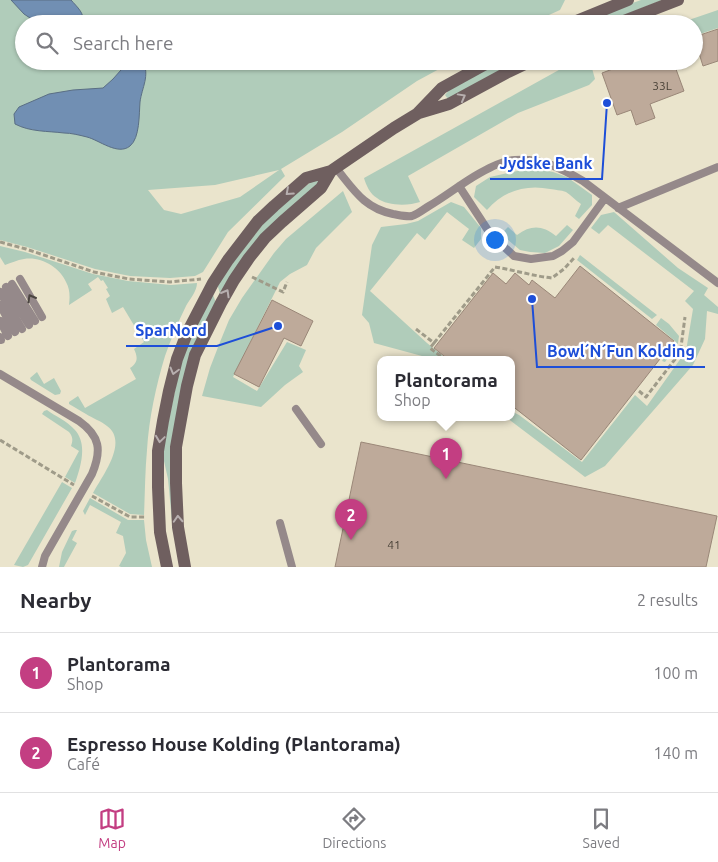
<!DOCTYPE html>
<html lang="en">
<head>
<meta charset="utf-8">
<style>
	body { margin:0; font-family:Ubuntu,sans-serif; background:#f2f2f3; color:#2b2b33 }
	.you { position:absolute; left:494px; top:239px; width:18px; height:18px; margin:-12px; border:4px solid #fff; border-radius:50%; background:#1a73e8; box-shadow:0 0 0 8px #1a73e833 }
	.badge { display:grid; place-items:center; width:32px; height:32px; border-radius:50%; background:#c33e82; color:#fff; font-size:16px; font-weight:700 }
	.pin { position:absolute; translate:-50% -41px; filter:drop-shadow(0 1px 2px #0008) }
	.pin::after { content:''; position:absolute; top:26px; width:18px; height:15px; background:inherit; clip-path:polygon(0 0,100% 0,50% 100%) }
	.popup { position:absolute; left:377px; top:356px; width:138px; height:65px; box-sizing:border-box; display:grid; place-content:center; border-radius:10px; background:#fff; filter:drop-shadow(0 1px 4px #0005); font-size:16px; white-space:nowrap; color:#7c7c81 }
	.popup b { font-size:19px; color:#2b2b33 }
	.popup::after { content:''; position:absolute; left:50%; top:100%; margin-left:-10px; border:10px solid transparent; border-top-color:#fff }
	.list { margin:0; padding:0; list-style:none }
	h2 { display:flex; justify-content:space-between; align-items:center; height:65px; margin:0; padding:0 20px; font-size:21px }
	h2 small { font-size:16px; font-weight:400; color:#7c7c81 }
	.list li { display:grid; grid-template-columns:32px 1fr auto; gap:15px; align-items:center; box-sizing:border-box; height:80px; padding:0 20px; border-top:1px solid #e1e1e2 }
	.list b { display:block; font-size:19px; white-space:nowrap }
	.list p { margin:0; font-size:16px; white-space:nowrap; color:#7c7c81 }
	.list em { font-size:16px; font-style:normal; color:#7c7c81 }
	.icon { flex:none; width:28px; height:28px; fill:none; stroke:currentColor; stroke-width:2; stroke-linecap:round; stroke-linejoin:round }
	.map { position:relative; flex:none; width:718px; height:567px; overflow:hidden }
	.search { position:absolute; background:#fff; box-shadow:0 1px 4px #0004; left:15px; right:15px; top:15px; height:55px; display:flex; align-items:center; gap:12px; box-sizing:border-box; padding:0 18px; border-radius:28px; color:#7c7c81; font-size:19px }
	.sheet { height:225px; background:#fff }
	nav { display:flex; justify-content:space-around; align-items:center; box-sizing:border-box; height:70px; border-top:1px solid #e1e1e2; background:#fff; font-size:14px; color:#7c7c81 }
	nav a { display:grid; justify-items:center; gap:2px }
	nav .on { color:#c33e82 }
	.map>svg:first-child { display:block }
	.green { fill:#b0ccba; fill-rule:evenodd }
	.water { fill:#718fb3; stroke:#5a6e84 }
	.building { fill:#beaa9a; stroke:#9a8778 }
	.lines { fill:none; stroke-linecap:round; stroke-linejoin:round }
	.path { stroke:#9f9b89; stroke-width:3; stroke-dasharray:5 2.5; stroke-linecap:butt }
	.lane { stroke:#95898a; stroke-width:8 }
	.secondary { stroke:#6f5f5f; stroke-width:12 }
	.oneway { stroke:#b7afaf }
	.oneway2 { stroke:#4b4540 }
	.labels { text-anchor:middle; stroke-width:4.5; stroke-linejoin:round; paint-order:stroke }
	.number-label { font-size:12px; fill:#4a4238 }
	.leader { fill:none; stroke:#1d4ed8; stroke-width:2 }
	.callout-dot { fill:#1d4ed8; stroke:#fff; stroke-width:2 }
	.callout-label { font-size:16px; text-anchor:middle; font-weight:bold; fill:#1d4ed8; stroke:#fff; stroke-width:4.5; stroke-linejoin:round; paint-order:stroke }
</style>
</head>
<body>
<div class="map">
<svg width="718" height="567" viewBox="0 0 718 567">
	<rect width="100%" height="100%" fill="#eae4cc"/>
	<path class="green" d="M0 0H565L560 10 529 24H24V61H454L417 81 342 132 281 169 285 176 228 232 203 272 195 276 170 278 130 276 95 269 27 247 0 240ZM279 170 240 197 181 214 164 210 148 190 215 185Z
		M641 0H662L602 24H582L608 12Z
		M718 10V28L694 36V24H677Z
		M502 61H520L448 99 445 95 450 89Z
		M575 61H590L595 79 589 85 518 113 408 176 420 202C408 206 387 206 377 198 370 194 366 185 364 178Z
		M531 168 553 172 567 177 592 195V205L579 219 575 216 581 204C576 201 571 195 566 192 561 190 555 190 550 189 526 184 503 191 487 210L474 197 476 186 490 177Z
		M316 178 320 183 220 294 217 283 263 224 284 203Z
		M343 191 352 212 316 248 307 265 290 274 280 282 233 377 257 391 287 342 306 350 299 366 303 372 285 385 261 407 202 396 210 368 220 342 229 320 242 298 274 253 286 239Z
		M451 202 464 207 481 228V239L474 248 462 240 469 229 447 212 425 240 417 233 370 291 427 343 448 360H435L433 359 374 343 369 323 362 315 372 245 381 227 406 224 418 221Z
		M614 212 678 268 708 288 704 295 718 307V314L707 311 705 339 693 365 605 466 585 477 507 418H511V411L519 415 582 462 635 395 647 406 686 351 693 309 685 301 694 291 608 225 599 234 591 228 601 215Z
		M567 225 573 230 559 246 545 253 530 252 520 250 501 234 508 227 517 235C531 225 542 225 556 236Z
		M0 246 25 252 93 274 128 281 171 285 197 283C197 291 190 299 186 306 178 322 171 339 165 356 156 386 149 418 147 450 145 471 145 493 144 515L130 514 93 493C102 476 129 442 107 426 101 421 92 418 86 414 80 411 75 407 69 404V402L78 396 85 408 136 379 130 368C138 363 138 357 134 349L144 342 123 307 112 313 106 299 110 296 106 289 108 288 103 280 101 281 98 277 88 284 92 290 69 305C70 297 70 289 66 282 60 267 40 256 24 259 17 260 11 263 5 265L0 257Z
		M580 255 657 315 652 319 577 260Z
		M212 292 216 303 190 361 173 532 168 479 162 452 181 362 195 328Z
		M661 318 669 324 679 336 678 343 665 362 662 361 676 342 656 325Z
		M37 372 44 384 54 378 61 391 60 394 55 395 31 380 30 378Z
		M47 410C55 416 67 421 74 429 88 443 81 466 75 483L65 477 79 451 71 446C73 440 73 437 69 432L42 414 44 411Z
		M62 482 72 488 28 565 23 567 14 565Z
		M90 498 128 520H144L146 540 152 567H121L119 566 126 553 123 536 116 533 121 522 90 505 85 515 83 511Z
		M75 530H77L72 540 77 543 65 565 64 567H59L62 552 72 531Z"/>
	<path class="water" d="M11 0H71C77 7 86 14 82 24H39L24 14Z
		M129 61H143C150 76 142 87 140 102 139 114 140 138 130 146 118 156 99 140 87 137 79 135 71 133 64 133 48 131 30 132 15 124L14 114 19 107 49 94 73 90 103 88 113 79Z"/>
	<path class="building" d="M718 29V61L703 66 694 37Z
		M634 61H673L684 91 650 104 655 118 636 125 631 110 617 115 602 73Z
		M580 266 674 341 581 460 511 405V360H449L434 348 493 273 506 284 515 273 529 285 532 280 555 298Z
		M272 300 313 321 301 346 284 338 259 387 234 374Z
		M361 442 717 516 706 567H335Z"/>
	<g class="lines">
		<path class="path" d="M0 242 26 249 94 272 129 279 170 282 201 279
			M252 277 283 292 287 282
			M416 329 434 343 430 348 446 360
			M434 343 495 267C514 270 533 276 552 278L564 269 575 257
			M639 391 646 397 676 358 681 347 685 317
			M0 440 74 485
			M92 496 130 517H146"/>
		<path class="lane" d="M336 168C354 190 364 208 393 214 399 215 407 217 412 216 418 214 424 209 429 206 446 196 462 183 480 173 491 167 502 161 515 160 542 158 561 168 583 181L718 283
			M459 186 491 235 514 256 531 259 553 256 562 251 573 242 605 198
			M618 208 718 167
			M20 279 42 317
			M12 284 35 321
			M6 287 29 325
			M0 292 22 329
			M0 305 15 332
			M0 321 8 336
			M0 337 1 340
			M0 374 79 421C100 436 102 450 92 474L45 556 42 567
			M296 409 321 444
			M280 523 292 567"/>
		<path class="secondary" d="M569 24 628 0
			M616 24 678 0
			M419 113 449 104 508 72 531 61
			M167 567 160 532 158 487V451L163 421 169 391 177 359 187 333 213 283 228 260 258 221 274 206 306 178 331 171 394 128 417 114 442 88 491 61
			M185 567 178 527 176 483V447L187 386 195 355 221 303 234 280 249 258 265 238 282 222 321 188 331 171"/>
	</g>
	<defs><path id="oneway-chevron" d="M-2-3.5L2.5 0L-2 3.5" fill="none" stroke-width="1.6" stroke-linecap="round" stroke-linejoin="round" transform="scale(1.25)"/></defs>
	<g class="oneway">
		<use href="#oneway-chevron" transform="translate(462 97) rotate(-29)"/>
		<use href="#oneway-chevron" transform="translate(289 192) rotate(138)"/>
		<use href="#oneway-chevron" transform="translate(226 293) rotate(-60)"/>
		<use href="#oneway-chevron" transform="translate(174 371) rotate(105)"/>
		<use href="#oneway-chevron" transform="translate(160 439) rotate(98)"/>
		<use href="#oneway-chevron" transform="translate(178 519) rotate(-93)"/>
	</g>
	<use class="oneway2" href="#oneway-chevron" transform="translate(31 298) rotate(-120)"/>
	<g class="labels">
		<g class="number-label">
			<text x="662" y="90">33L</text>
			<text x="394" y="549">41</text>
		</g>
	</g>
	<path class="leader" d="M607 103L602 179H490M278 326L217 346H126M532 299L537 367H705"/>
	<g class="callout-dot">
		<circle cx="607" cy="103" r="5"/>
		<circle cx="278" cy="326" r="5"/>
		<circle cx="532" cy="299" r="5"/>
	</g>
	<g class="callout-label">
		<text x="546" y="169">Jydske Bank</text>
		<text x="171" y="336">SparNord</text>
		<text x="621" y="357">Bowl´N´Fun Kolding</text>
	</g>
</svg>
<div class="you"></div>
<div class="pin badge" style="left:446px;top:479px">1</div>
<div class="popup"><b>Plantorama</b>Shop</div>
<div class="pin badge" style="left:351px;top:540px">2</div>
<div class="search"><svg class="icon" aria-label="search" viewBox="0 0 24 24"><circle cx="10" cy="10" r="6"/><path d="M15 15l6 6"/></svg>Search here</div>
</div>
<section class="sheet">
<h2>Nearby<small>2 results</small></h2>
<ul class="list">
<li><span class="badge">1</span><div><b>Plantorama</b><p>Shop</p></div><em>100 m</em></li>
<li><span class="badge">2</span><div><b>Espresso House Kolding (Plantorama)</b><p>Café</p></div><em>140 m</em></li>
</ul>
</section>
<nav>
<a class="on"><svg class="icon" aria-label="map" viewBox="0 0 24 24"><path d="M3 6l6-2 6 2 6-2v14l-6 2-6-2-6 2zM9 4v14M15 6v14"/></svg>Map</a>
<a><svg class="icon" aria-label="directions" viewBox="0 0 24 24"><path d="M12 3l9 9-9 9-9-9zM9 14v-3h6M13 9l2 2-2 2"/></svg>Directions</a>
<a><svg class="icon" aria-label="saved" viewBox="0 0 24 24"><path d="M7 4h10v16l-5-4-5 4z"/></svg>Saved</a>
</nav>
</body>
</html>
